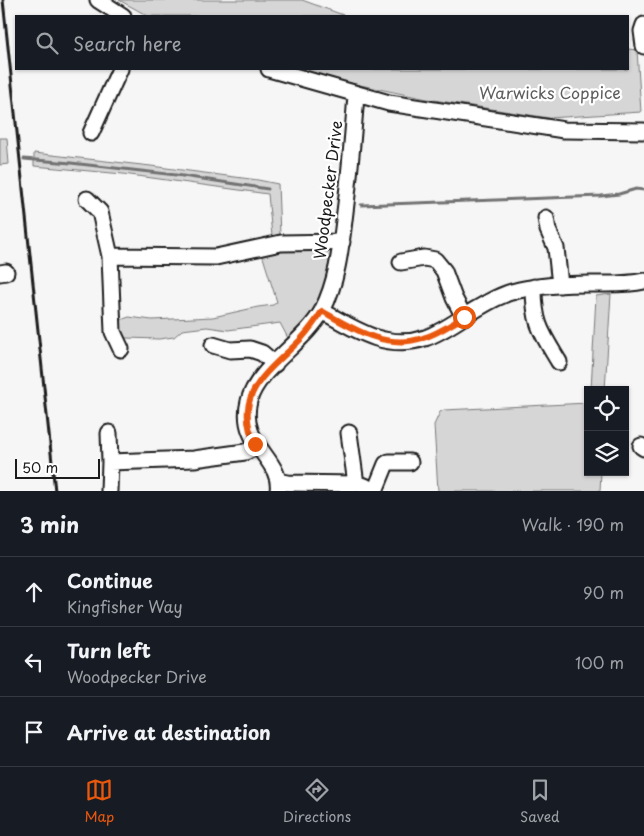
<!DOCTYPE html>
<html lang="en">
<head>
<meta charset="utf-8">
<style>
	body { margin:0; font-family:"Playpen Sans",sans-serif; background:#242831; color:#f1f3f6 }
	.controls { position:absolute; right:15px; bottom:15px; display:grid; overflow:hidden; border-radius:0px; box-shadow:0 1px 4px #0004 }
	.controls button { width:45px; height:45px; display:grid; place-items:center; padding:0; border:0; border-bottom:1px solid #363941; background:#171b24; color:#f1f3f6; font:25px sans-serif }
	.scale { position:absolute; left:15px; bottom:12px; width:85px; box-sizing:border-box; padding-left:5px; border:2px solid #1c1c1c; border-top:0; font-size:14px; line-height:18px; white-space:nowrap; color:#1c1c1c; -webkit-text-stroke:4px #fff; paint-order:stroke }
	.stop { position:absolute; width:15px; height:15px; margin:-11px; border:4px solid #ea580c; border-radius:50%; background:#fff }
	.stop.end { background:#ea580c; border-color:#fff; box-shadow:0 1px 5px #0008 }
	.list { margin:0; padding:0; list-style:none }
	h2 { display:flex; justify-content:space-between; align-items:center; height:65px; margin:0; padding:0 20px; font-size:21px }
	h2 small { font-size:16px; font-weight:400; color:#9ea1a6 }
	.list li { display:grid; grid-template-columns:32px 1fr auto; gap:15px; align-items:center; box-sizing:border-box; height:70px; padding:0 20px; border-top:1px solid #363941 }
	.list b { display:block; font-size:19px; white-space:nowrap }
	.list p { margin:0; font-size:16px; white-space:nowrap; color:#9ea1a6 }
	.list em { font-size:16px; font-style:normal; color:#9ea1a6 }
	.icon { flex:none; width:28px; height:28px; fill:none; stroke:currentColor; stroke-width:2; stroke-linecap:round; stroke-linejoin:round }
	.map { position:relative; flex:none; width:644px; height:491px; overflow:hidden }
	.search { position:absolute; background:#171b24; box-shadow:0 1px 4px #0004; left:15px; right:15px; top:15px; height:55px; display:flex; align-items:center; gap:12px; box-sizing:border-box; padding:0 18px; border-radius:0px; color:#9ea1a6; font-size:19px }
	.sheet { height:275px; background:#171b24 }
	nav { display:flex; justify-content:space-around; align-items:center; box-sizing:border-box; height:70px; border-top:1px solid #363941; background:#171b24; font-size:14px; color:#9ea1a6 }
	nav a { display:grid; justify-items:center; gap:2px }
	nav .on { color:#ea580c }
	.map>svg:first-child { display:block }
	.green { fill:#d6d6d6; stroke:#797979 }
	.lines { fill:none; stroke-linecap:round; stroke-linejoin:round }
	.stream { stroke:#727272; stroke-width:3 }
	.minor-casing { stroke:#1c1c1c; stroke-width:19 }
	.minor { stroke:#fff; stroke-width:15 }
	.rail { stroke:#1c1c1c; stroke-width:3 }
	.route { stroke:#ea580c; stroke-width:6 }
	.labels { text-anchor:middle; stroke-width:4.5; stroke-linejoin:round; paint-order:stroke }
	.park-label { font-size:16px; fill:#5d5d5d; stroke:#fff }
	.street-label { font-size:16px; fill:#1c1c1c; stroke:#fff }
</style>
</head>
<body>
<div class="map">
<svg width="644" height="491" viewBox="0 0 644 491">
	<rect width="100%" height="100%" fill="#f6f6f6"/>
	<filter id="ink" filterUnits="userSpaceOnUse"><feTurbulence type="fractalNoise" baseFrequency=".02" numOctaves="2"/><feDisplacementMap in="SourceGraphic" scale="10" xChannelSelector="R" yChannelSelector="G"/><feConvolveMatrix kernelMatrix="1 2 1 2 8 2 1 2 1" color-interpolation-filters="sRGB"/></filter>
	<g filter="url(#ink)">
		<path class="green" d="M119 0H302L346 16H148Z
			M628 49 637 50 641 112 549 118 427 99 336 80 301 69H628Z
			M0 138H7L9 164 0 165Z
			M34 153 151 166 258 180 278 184 280 235 272 236 268 194 123 174 34 166Z
			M332 248C327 271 324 301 309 320 304 327 296 333 289 340L280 323 228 330 207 327 182 330 174 337 159 339 126 338 121 334 118 321 129 317 152 320 213 317 258 307 273 305 277 302 262 254 291 250Z
			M611 294 605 390H591L596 296Z
			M588 403V472H601L600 491H438L434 425 440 412 444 410Z"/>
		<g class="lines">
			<path class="stream" d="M24 159 71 163 176 175 268 189
				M361 205 601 196 619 194 636 189 644 190"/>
			<defs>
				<path id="minor" d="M98 0 123 16
					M644 25 642 31 644 46
					M269 69 389 103 564 130 644 131
					M91 133 120 69
					M87 199 100 212 110 256 113 332 121 349
					M546 218 548 230 556 248 560 285
					M110 256 216 257 281 243 342 242
					M401 262 424 258 435 260 444 271 454 298 464 317
					M0 273 6 272
					M534 287C534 324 541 332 559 362
					M322 311C354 329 386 351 425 338 440 333 454 323 468 314 485 304 500 294 519 290 543 285 567 284 591 284 609 284 627 285 644 281
					M213 345 230 350 250 349 262 353 275 364
					M109 433 110 462
					M349 433 356 484
					M641 446 644 448
					M278 481 288 483 356 484 365 486 373 491
					M109 491 110 462 194 459 245 452 257 447
					M278 491C283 459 238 445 249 401 256 370 305 342 322 311 338 280 341 245 345 212 350 173 353 134 356 95
					M375 491 386 464 389 462H410"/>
			</defs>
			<use href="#minor" class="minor-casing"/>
			<use href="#minor" class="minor"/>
			<path class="rail" d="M3 0 55 491"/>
		</g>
	</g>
	<g class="lines" filter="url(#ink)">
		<path class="route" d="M255 444C231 393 270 371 301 339 309 330 316 321 322 311 354 329 385 350 423 338 438 334 451 324 464 317"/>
	</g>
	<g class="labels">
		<g class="park-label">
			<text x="550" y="99">Warwicks Coppice</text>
		</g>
		<g class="street-label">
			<text transform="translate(328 190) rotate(-83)" y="6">Woodpecker Drive</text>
		</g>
	</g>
</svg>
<div class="controls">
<button><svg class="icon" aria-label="locate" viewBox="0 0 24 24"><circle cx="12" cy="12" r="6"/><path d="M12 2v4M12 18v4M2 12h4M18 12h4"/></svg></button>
<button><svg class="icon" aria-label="layers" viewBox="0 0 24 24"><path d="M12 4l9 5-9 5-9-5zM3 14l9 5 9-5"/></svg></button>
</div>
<div class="scale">50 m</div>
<div class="stop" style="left:464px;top:317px"></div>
<div class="stop end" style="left:255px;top:444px"></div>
<div class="search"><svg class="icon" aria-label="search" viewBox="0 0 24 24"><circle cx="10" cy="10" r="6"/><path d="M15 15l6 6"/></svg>Search here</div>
</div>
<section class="sheet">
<h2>3 min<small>Walk · 190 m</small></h2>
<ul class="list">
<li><svg class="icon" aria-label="ahead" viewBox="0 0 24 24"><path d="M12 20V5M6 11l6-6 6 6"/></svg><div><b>Continue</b><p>Kingfisher Way</p></div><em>90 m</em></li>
<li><svg class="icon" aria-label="left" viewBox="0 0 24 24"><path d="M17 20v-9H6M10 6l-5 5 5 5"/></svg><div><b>Turn left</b><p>Woodpecker Drive</p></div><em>100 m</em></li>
<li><svg class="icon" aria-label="arrive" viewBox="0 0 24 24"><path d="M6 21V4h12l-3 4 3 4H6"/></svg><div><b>Arrive at destination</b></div></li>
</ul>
</section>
<nav>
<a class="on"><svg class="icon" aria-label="map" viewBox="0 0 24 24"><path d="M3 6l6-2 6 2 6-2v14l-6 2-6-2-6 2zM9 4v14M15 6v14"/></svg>Map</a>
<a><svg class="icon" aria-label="directions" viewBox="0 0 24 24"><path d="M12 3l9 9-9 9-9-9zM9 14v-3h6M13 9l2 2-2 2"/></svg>Directions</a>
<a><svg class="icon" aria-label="saved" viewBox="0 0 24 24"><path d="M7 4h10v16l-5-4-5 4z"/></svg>Saved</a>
</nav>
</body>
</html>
